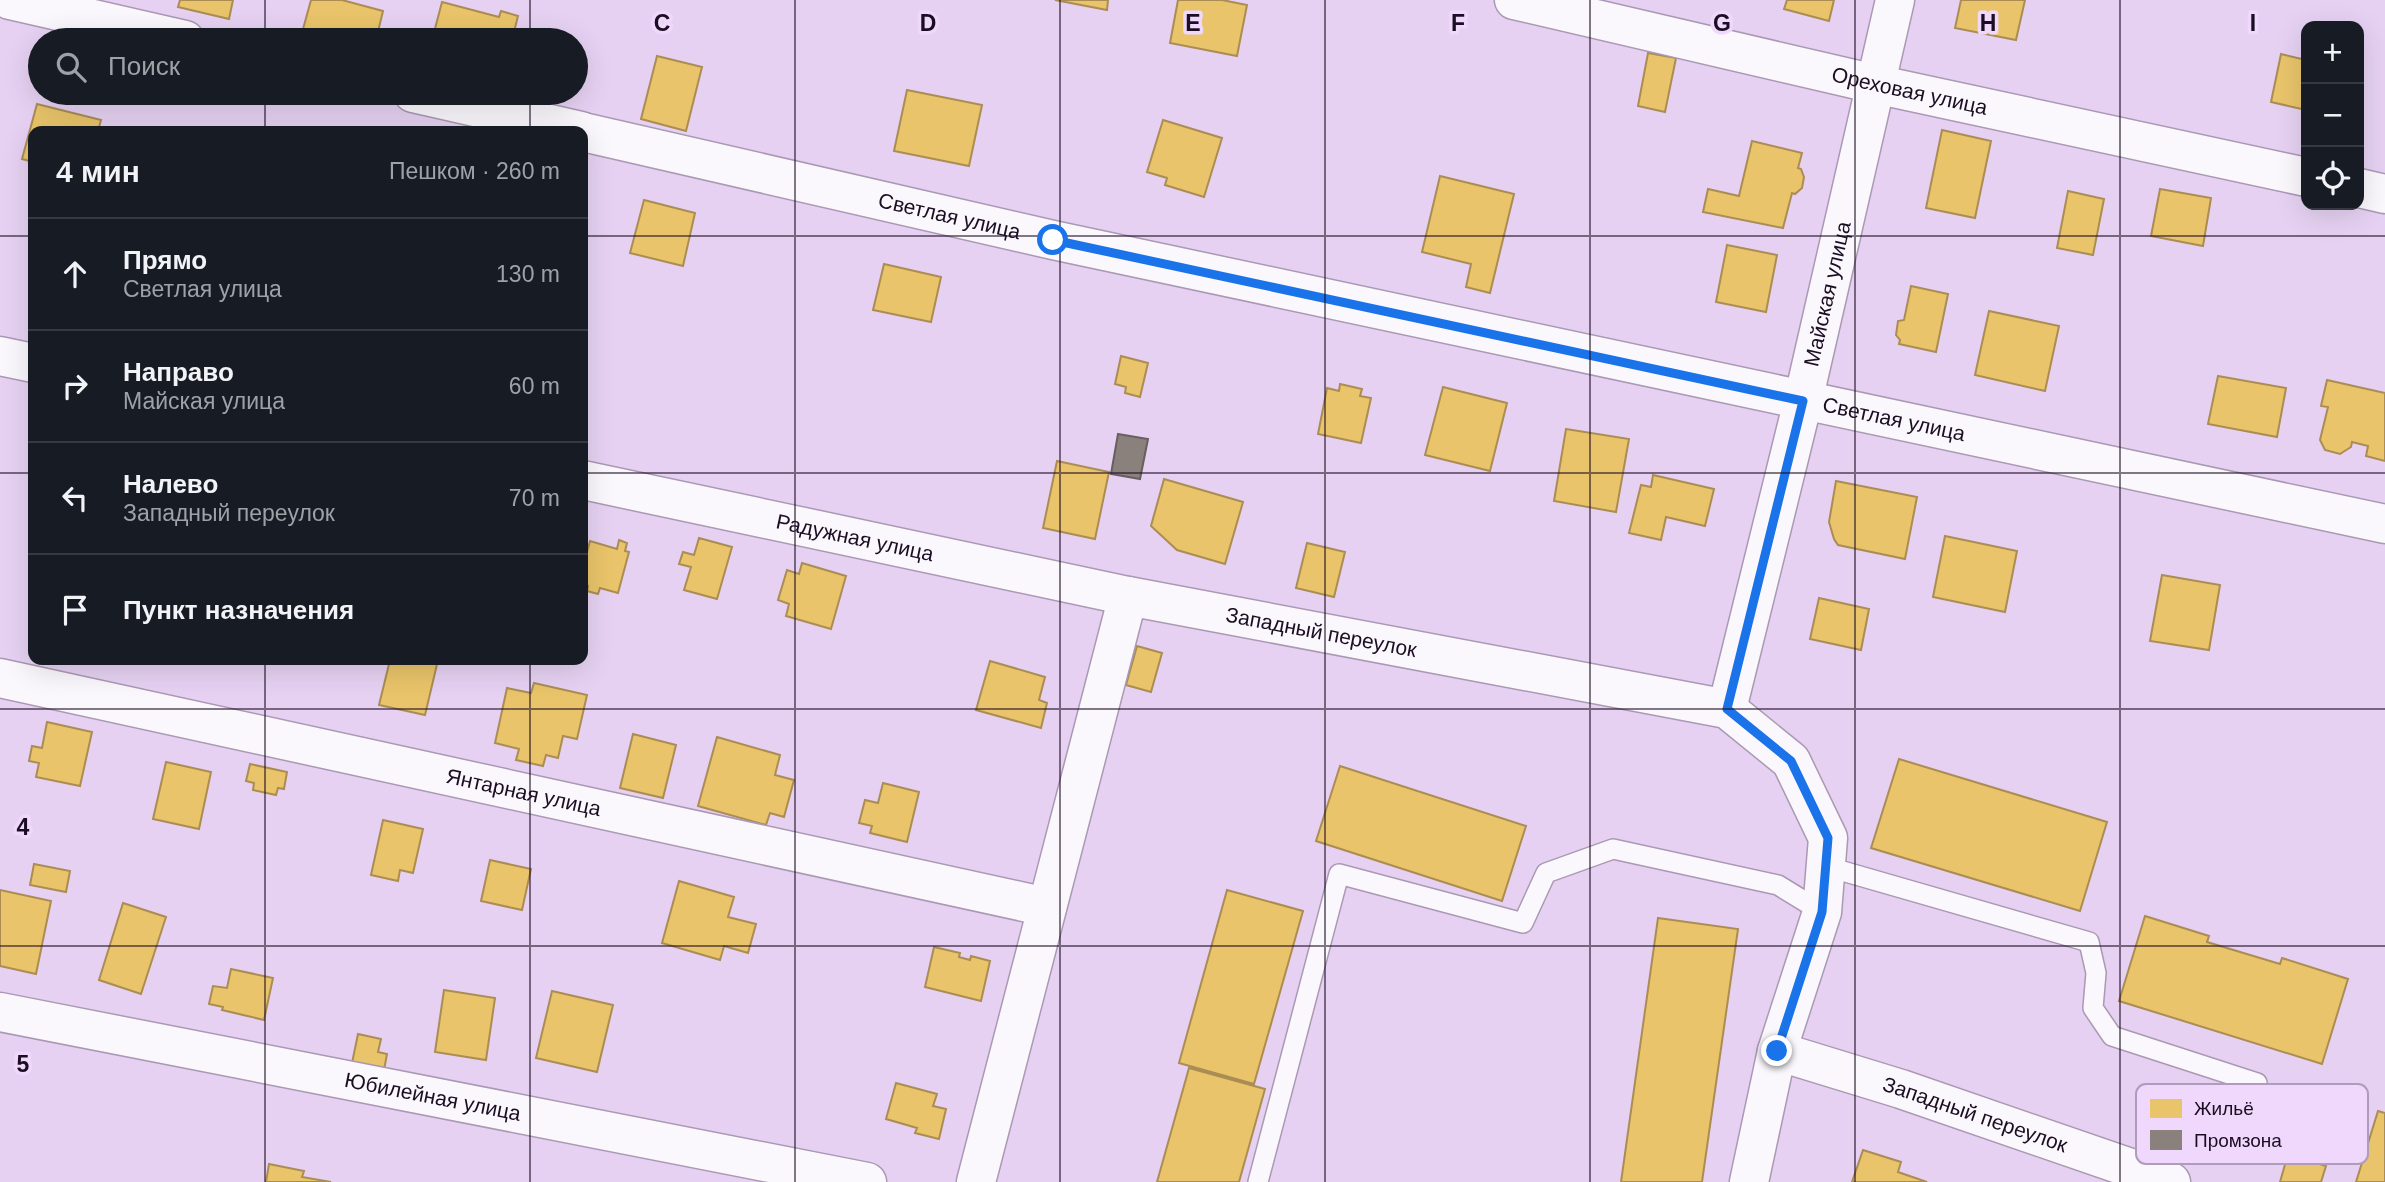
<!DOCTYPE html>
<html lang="ru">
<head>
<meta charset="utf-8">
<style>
	body { margin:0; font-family:Helvetica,sans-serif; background:#242831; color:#f1f3f6 }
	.controls { position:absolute; right:21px; top:21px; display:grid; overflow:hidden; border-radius:14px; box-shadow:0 7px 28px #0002 }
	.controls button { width:63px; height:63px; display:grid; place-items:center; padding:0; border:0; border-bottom:2px solid #363941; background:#171b24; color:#f1f3f6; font:35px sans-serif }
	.stop { position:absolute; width:21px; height:21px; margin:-16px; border:5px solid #1a73e8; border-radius:50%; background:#fff }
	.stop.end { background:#1a73e8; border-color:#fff; box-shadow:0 2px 7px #0008 }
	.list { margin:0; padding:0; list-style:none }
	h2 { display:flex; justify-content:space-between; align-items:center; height:91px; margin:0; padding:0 28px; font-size:30px }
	h2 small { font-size:23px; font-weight:400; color:#9ea1a6 }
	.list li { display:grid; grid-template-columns:46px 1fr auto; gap:21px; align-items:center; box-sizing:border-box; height:112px; padding:0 28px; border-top:2px solid #363941 }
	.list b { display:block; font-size:26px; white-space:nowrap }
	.list p { margin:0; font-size:23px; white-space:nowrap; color:#9ea1a6 }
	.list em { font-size:23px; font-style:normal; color:#9ea1a6 }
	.icon { flex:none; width:38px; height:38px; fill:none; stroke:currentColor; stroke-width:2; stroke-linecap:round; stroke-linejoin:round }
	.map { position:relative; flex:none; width:2385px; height:1182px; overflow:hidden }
	.search { position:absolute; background:#171b24; box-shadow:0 7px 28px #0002; left:28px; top:28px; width:560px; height:77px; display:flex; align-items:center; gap:18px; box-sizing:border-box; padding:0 24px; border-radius:38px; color:#9ea1a6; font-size:26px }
	.panel { position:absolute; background:#171b24; box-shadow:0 7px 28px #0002; left:28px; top:126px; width:560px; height:539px; border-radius:14px }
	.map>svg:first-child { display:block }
	.homes { fill:#e9c46a; stroke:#ab8d54; stroke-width:2 }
	.industry { fill:#8a817c; stroke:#695e61; stroke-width:2 }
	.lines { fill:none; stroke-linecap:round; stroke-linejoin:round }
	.lane-casing { stroke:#aa99b3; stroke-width:22 }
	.street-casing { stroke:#aa99b3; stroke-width:41 }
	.lane { stroke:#fbf8fd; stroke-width:19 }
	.street { stroke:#fbf8fd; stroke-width:38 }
	.route { stroke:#1a73e8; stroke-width:9 }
	.grid { fill:none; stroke:#1b0d22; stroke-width:2; stroke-opacity:0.55 }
	.labels { text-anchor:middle; stroke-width:7; stroke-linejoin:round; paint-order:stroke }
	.street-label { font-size:21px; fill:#1b0d22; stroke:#efd8fc }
	.key { fill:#efd8fc; stroke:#af9bbb; stroke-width:2 }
	.key-label { font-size:19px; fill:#1b0d22 }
	.grid-label { font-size:23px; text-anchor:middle; font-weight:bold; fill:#1b0d22; stroke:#efd8fc; stroke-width:7; stroke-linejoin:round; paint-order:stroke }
</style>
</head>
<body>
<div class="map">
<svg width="2385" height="1182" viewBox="0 0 2385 1182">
	<rect width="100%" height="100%" fill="#e6d1f2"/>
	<path class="homes" d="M180 0H233L229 19 178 7Z
		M311 0H342L383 11 376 40H300Z
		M1055 0H1108L1107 10Z
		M1178 0H1222L1247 5 1237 56 1170 43Z
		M1787 0H1834L1829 21 1784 9Z
		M1961 0H2025L2016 40 1955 28Z
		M442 2 499 17 501 11 518 16 512 40H432Z
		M1648 53 1676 58 1665 112 1638 106Z
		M2281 54 2306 60V110L2271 102Z
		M657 56 702 67 686 131 641 119Z
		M907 90 982 105 969 166 894 151Z
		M37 104 101 120 98 131H33V162L22 159Z
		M1163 120 1222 138 1204 197 1165 185 1167 178 1147 172Z
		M1942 130 1991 141 1975 218 1926 208Z
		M1752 141 1802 153 1798 168 1801 169 1804 177 1802 188 1795 194 1792 193 1783 228 1703 212 1708 189 1739 196Z
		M1440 176 1514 194 1490 293 1466 287 1471 264 1422 252Z
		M2160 189 2211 198 2203 246 2151 236Z
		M2068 191 2104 199 2093 255 2057 248Z
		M644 200 695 213 683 266 630 253Z
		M1727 245 1777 255 1766 312 1716 302Z
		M884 264 941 277 931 322 873 310Z
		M1911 286 1948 294 1936 352 1899 344 1900 340 1896 335 1898 321 1904 320Z
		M1989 311 2059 326 2045 391 1975 375Z
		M1121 356 1148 363 1140 397 1125 393 1126 387 1115 384Z
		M2218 376 2286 388 2277 437 2208 424Z
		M2327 380 2385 393V461L2366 456 2368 446 2352 442 2351 447 2340 454 2325 450 2320 440 2328 407 2321 406Z
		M1340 384 1362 389 1360 396 1371 398 1361 443 1318 434 1327 388 1339 391Z
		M1443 387 1507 403 1490 471 1425 455Z
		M1566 429 1629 439 1616 512 1554 501Z
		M1057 461 1109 472 1095 539 1043 528Z
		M1653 475 1714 489 1705 526 1666 517 1661 540 1629 533 1641 485 1651 487Z
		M1164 479 1243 502 1225 564 1177 550 1151 526Z
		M1836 481 1917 497 1905 559 1838 545 1834 539 1829 522Z
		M1945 536 2017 551 2005 612 1933 597Z
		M699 538 732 547 717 599 684 590 691 567 679 564 683 552 694 555Z
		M619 540 627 543 625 551 629 552 618 593 600 588 598 594 587 591 588 586 583 584V567L590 541 617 549Z
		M1307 543 1345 552 1334 597 1296 588Z
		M802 563 846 576 831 629 786 616 789 604 778 600 787 570 799 574Z
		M2162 575 2220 585 2209 650 2150 641Z
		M1819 598 1869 609 1861 650 1810 639Z
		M1137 646 1162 653 1151 692 1126 685Z
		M390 660H438L425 715 379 705Z
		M990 661 1045 677 1039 700 1047 703 1041 728 976 710Z
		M534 683 587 695 577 739 563 736 558 758 546 755 543 766 516 760 519 749 495 743 507 688 531 693Z
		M47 722 92 732 80 786 36 777 39 763 29 761 32 746 42 748Z
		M633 734 676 745 663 798 620 788Z
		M717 737 780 755 775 775 794 780 784 817 770 813 766 825 698 806Z
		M1899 759 2107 822 2080 911 1871 848Z
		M166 762 211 772 199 829 153 819Z
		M250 764 287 772 284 789 278 788 276 795 253 790 254 783 246 781Z
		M1340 766 1526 826 1502 901 1316 841Z
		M883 783 919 792 907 842 870 833 872 826 859 823 865 800 878 803Z
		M383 820 423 829 413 873 400 870 398 881 371 875Z
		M490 860 531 869 522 910 481 901Z
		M34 864 70 871 66 892 30 885Z
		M679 881 734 897 728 917 756 924 748 953 724 946 720 960 662 943Z
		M0 890 51 901 36 974 0 966Z
		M1227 890 1303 911 1254 1084 1179 1063Z
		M123 903 166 917 141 994 99 980Z
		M2145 916 2209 936 2207 942 2280 964 2282 958 2348 979 2322 1064 2119 1001Z
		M1658 918 1738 929 1702 1182H1621Z
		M934 947 960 953 959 957 970 960 971 956 990 961 981 1001 925 987Z
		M231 969 273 978 264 1020 222 1010 223 1007 209 1004 213 986 227 988Z
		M444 990 495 998 486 1060 435 1052Z
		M552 991 613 1005 597 1072 536 1058Z
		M358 1034 381 1039 378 1052 387 1054 384 1070 352 1063Z
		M1189 1068 1265 1089 1239 1182H1157Z
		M896 1083 937 1094 933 1106 946 1109 939 1139 915 1133 917 1128 886 1119Z
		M2378 1111 2385 1113V1182H2356Z
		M1863 1150 1901 1162 1898 1172 1927 1182H1852Z
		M2288 1154 2326 1166 2321 1182H2280Z
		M269 1164 304 1171 302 1177 331 1182H266Z"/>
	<path class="industry" d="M1118 434 1148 439 1140 479 1111 474Z"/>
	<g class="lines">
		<defs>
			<path id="lane" d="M1825 866 2089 942 2096 973 2093 1008 2112 1036 2257 1083
				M1258 1182 1339 874 1523 923 1546 873 1613 849 1778 885 1822 912"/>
			<g id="street">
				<path d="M10 0 185 40"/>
				<path id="s1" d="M1514 0 1875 84 2306 177"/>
				<path d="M413 93 581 131"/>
				<path id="s2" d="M583 132 1053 240 2385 524"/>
				<path d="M2359 188 2385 194"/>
				<path d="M0 356 33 363"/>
				<path id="s3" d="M583 480 1128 596"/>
				<path id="s4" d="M0 678 1047 907"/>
				<path id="s5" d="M1727 709 1803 401 1895 0"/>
				<path id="s6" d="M0 1012 867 1182"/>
				<path id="s7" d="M1777 1051 1901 1089 2171 1182"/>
				<path id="s8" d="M976 1182 1128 596 1727 709 1791 761 1828 838 1822 912 1777 1051 1749 1182"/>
			</g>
		</defs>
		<use href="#lane" class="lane-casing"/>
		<use href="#street" class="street-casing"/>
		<use href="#lane" class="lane"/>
		<use href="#street" class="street"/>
	</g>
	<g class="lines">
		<path class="route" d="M1053 240 1803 401 1727 709 1791 761 1828 838 1822 912 1777 1051"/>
	</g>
	<path class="grid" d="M265 0V40M530 0V40M795 0V1182M1060 0V1182M1325 0V1182M1590 0V1182M1855 0V1182M2120 0V1182M265 93V131M530 93V131M0 236H33M583 236H2385M0 473H33M583 473H2385M265 660V1182M530 660V1182M0 709H2385M0 946H2385"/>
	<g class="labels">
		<g class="street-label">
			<text dy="7" stroke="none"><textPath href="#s1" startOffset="406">Ореховая улица</textPath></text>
			<text dy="7" stroke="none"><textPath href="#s2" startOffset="376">Светлая улица</textPath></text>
			<text dy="7" stroke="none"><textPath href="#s5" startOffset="427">Майская улица</textPath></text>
			<text dy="7" stroke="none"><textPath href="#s2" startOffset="1342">Светлая улица</textPath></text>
			<text dy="7" stroke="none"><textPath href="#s3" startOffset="278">Радужная улица</textPath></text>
			<text dy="7" stroke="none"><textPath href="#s8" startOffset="802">Западный переулок</textPath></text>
			<text dy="7" stroke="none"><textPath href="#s4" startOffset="536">Янтарная улица</textPath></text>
			<text dy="7" stroke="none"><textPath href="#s6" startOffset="441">Юбилейная улица</textPath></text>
			<text dy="7" stroke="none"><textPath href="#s7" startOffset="208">Западный переулок</textPath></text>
		</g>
	</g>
	<rect x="2136" y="1084" width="232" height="80" rx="10" class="key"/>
	<rect x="2150" y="1099" width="32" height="19" fill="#e9c46a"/>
	<rect x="2150" y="1130" width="32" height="20" fill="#8a817c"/>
	<g class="key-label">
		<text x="2194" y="1115">Жильё</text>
		<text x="2194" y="1147">Промзона</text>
	</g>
	<g class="grid-label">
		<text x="662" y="31">C</text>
		<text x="928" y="31">D</text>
		<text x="1193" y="31">E</text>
		<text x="1458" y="31">F</text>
		<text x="1722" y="31">G</text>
		<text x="1988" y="31">H</text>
		<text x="2253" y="31">I</text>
		<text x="23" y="835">4</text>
		<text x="23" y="1072">5</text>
	</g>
</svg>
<div class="controls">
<button>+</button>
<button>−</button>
<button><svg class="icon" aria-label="locate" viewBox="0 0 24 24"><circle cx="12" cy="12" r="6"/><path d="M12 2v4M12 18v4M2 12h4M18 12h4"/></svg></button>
</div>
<div class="stop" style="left:1053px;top:240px"></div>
<div class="stop end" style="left:1777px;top:1051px"></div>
<div class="search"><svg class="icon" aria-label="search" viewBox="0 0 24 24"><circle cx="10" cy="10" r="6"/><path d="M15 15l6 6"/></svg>Поиск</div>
<section class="panel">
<h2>4 мин<small>Пешком · 260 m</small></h2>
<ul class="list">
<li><svg class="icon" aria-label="ahead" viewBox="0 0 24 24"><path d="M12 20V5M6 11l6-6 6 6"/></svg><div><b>Прямо</b><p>Светлая улица</p></div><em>130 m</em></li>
<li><svg class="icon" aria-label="right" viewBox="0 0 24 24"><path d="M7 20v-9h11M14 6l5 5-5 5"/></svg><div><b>Направо</b><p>Майская улица</p></div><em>60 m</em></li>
<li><svg class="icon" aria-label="left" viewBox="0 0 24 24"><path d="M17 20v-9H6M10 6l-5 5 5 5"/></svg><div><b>Налево</b><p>Западный переулок</p></div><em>70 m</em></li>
<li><svg class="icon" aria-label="arrive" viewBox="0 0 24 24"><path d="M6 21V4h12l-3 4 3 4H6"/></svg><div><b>Пункт назначения</b></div></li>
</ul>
</section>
</div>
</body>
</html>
